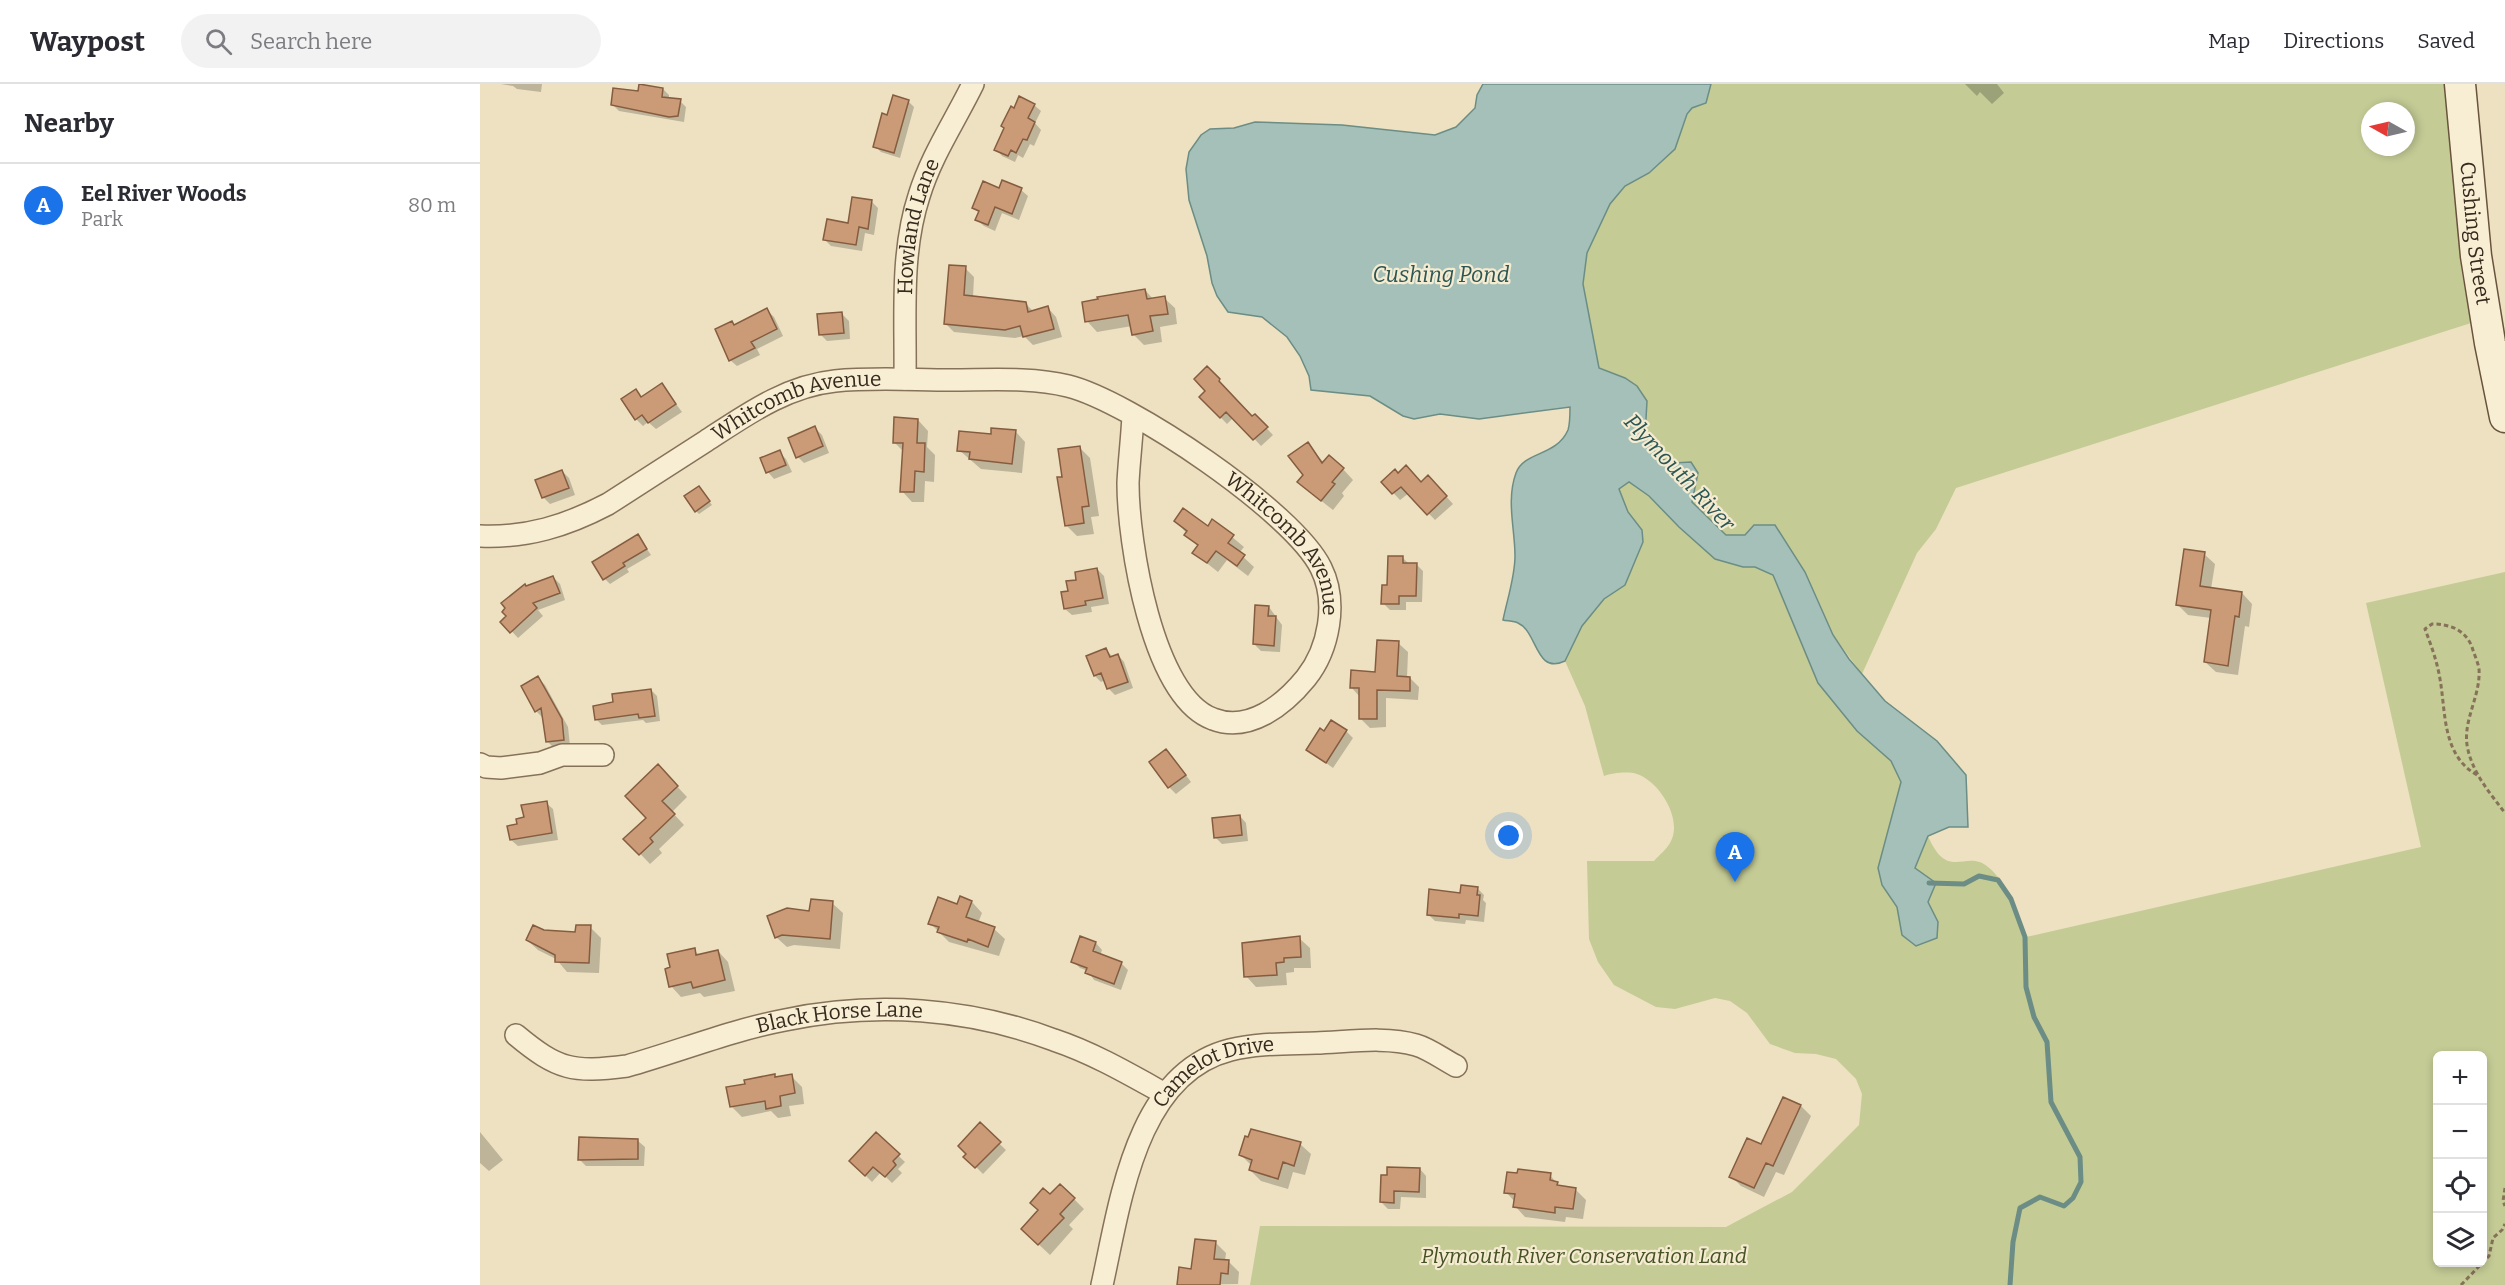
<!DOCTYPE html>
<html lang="en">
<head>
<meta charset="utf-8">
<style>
	body { margin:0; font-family:Bitter,serif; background:#f2f2f3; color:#2b2b33 }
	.controls { position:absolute; right:18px; bottom:18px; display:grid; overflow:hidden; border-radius:9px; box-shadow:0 3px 9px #0003 }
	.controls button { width:54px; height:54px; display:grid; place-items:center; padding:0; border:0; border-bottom:2px solid #e1e1e2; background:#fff; color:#2b2b33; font:30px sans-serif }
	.compass { position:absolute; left:1881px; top:18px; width:54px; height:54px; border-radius:50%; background:#fff; box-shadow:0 3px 9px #0003; rotate:278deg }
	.you { position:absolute; left:1029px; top:752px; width:21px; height:21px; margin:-15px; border:4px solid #fff; border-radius:50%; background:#1a73e8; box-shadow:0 0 0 9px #1a73e833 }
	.badge { display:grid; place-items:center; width:39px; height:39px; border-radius:50%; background:#1a73e8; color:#fff; font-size:20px; font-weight:700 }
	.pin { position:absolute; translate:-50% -50px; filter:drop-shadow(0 2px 3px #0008) }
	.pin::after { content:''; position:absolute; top:32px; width:21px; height:18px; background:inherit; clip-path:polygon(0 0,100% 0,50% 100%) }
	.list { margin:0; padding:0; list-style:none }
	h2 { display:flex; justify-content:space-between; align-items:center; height:78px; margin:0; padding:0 24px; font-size:26px }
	h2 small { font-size:20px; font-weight:400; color:#7c7c81 }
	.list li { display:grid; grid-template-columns:39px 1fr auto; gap:18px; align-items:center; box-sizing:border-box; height:84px; padding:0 24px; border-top:2px solid #e1e1e2 }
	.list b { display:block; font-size:22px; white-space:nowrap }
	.list p { margin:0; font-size:20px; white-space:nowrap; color:#7c7c81 }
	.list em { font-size:20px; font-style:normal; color:#7c7c81 }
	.icon { flex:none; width:33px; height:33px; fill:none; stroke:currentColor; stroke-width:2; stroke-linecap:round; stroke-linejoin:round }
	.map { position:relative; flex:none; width:2025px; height:1201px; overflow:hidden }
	header { display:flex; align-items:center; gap:36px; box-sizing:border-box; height:84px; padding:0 30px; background:#fff; border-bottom:2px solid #e1e1e2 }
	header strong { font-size:28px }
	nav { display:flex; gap:33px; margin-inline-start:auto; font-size:21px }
	.search { width:420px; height:54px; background:#f2f2f3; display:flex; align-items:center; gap:15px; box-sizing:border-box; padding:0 21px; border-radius:33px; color:#7c7c81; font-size:22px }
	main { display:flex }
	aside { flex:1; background:#fff }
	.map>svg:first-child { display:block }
	.green { fill:#c4cb95; fill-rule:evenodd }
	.water { fill:#a4c0b8; stroke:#6b8d85; stroke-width:1.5 }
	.shadow { fill:#0003 }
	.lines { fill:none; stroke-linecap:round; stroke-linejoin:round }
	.stream { stroke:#6b8d85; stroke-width:5 }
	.building { fill:#cb9b77; stroke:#855c3f; stroke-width:1.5 }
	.street-casing { stroke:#867259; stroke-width:24 }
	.secondary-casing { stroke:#68533c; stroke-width:33 }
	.path { stroke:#867259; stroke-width:3; stroke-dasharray:4.5 3; stroke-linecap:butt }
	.street { stroke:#f8eed4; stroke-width:21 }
	.secondary { stroke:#f8eed4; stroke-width:30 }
	.labels { text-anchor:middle; stroke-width:4.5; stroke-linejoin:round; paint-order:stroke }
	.street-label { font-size:21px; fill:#362a1d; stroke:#f5ebd1 }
	.park-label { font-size:21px; font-style:italic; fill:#465224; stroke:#f5ebd1 }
	.water-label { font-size:22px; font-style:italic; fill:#2c5654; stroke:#f5ebd1 }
</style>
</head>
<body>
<header>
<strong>Waypost</strong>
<div class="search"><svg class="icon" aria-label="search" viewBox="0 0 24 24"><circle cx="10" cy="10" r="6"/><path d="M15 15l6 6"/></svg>Search here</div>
<nav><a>Map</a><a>Directions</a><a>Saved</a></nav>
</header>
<main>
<aside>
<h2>Nearby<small></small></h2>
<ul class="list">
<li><span class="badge">A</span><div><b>Eel River Woods</b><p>Park</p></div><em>80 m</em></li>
</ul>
</aside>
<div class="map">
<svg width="2025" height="1201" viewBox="0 0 2025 1201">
	<rect width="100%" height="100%" fill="#ede1c1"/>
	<path class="green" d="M1231 0H1965L1982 189 1991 239 1476 404 1456 445 1437 469 1382 590 1353 551 1325 488 1265 451H1246L1212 418 1218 389 1179 374 1165 352 1167 317 1145 294 1119 284 1103 200 1107 169 1130 120 1145 102 1169 89 1195 65 1207 30 1212 24 1226 19ZM1890 27H1926V63H1890Z
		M1149 398 1169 412 1199 443 1263 483H1275L1293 491 1301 511 1377 647 1411 677 1422 698 1412 734 1402 801 1417 823 1422 851 1458 837 1447 818 1435 785 1448 752C1468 799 1486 764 1508 783 1526 796 1538 833 1546 853L1941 763 1886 519 2025 488V1201H770L780 1142 1246 1143 1312 1108 1379 1041 1382 1010 1376 995 1356 975 1336 970 1315 969 1290 960 1267 929 1250 917 1235 914 1195 925 1176 923 1134 901 1118 878 1109 855 1107 777H1174C1179 771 1186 766 1190 759 1204 736 1179 697 1157 690 1148 687 1132 689 1124 692L1105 622 1085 577 1102 542 1124 515 1145 501 1162 446 1148 428 1138 405ZM1958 972H2002V1178H1958Z"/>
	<path class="water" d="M1003 0H1231L1226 19 1212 24 1207 30 1195 65 1169 89 1145 102 1130 120 1107 169 1103 200 1119 284 1145 294 1157 302 1167 317 1165 352 1179 374 1193 379 1211 378 1218 389 1212 418 1246 451H1265L1274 441H1295L1325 488 1353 551 1369 575 1405 617 1457 657 1486 691 1488 743H1469L1448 752 1435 784 1456 799 1448 818 1458 838 1457 854 1436 862 1422 851 1417 823 1402 801 1398 784 1421 698 1411 677 1377 647 1338 599 1293 491 1275 483H1263L1235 475 1199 443 1169 412 1149 398 1139 405 1148 428 1162 446 1163 458 1145 501 1124 515 1102 542 1085 577C1055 591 1058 548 1038 539 1034 537 1027 537 1023 536 1027 516 1035 493 1035 472 1035 445 1026 416 1036 389 1044 367 1076 373 1088 346 1090 340 1090 330 1090 323L999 335 960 330 934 335 923 332 890 312 831 306 829 292 820 272 807 253 782 233 748 228 737 212 732 199 727 172 709 116 706 85 709 68 721 51 730 45 754 44 775 38 862 41 955 51 976 43 995 24 997 11Z"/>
	<path class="shadow" d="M21 0H62L61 8 37 5 33 2Z
		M1485 0H1517L1524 9 1512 20 1500 8 1497 12Z
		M183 5 189 11V15L200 17 206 23 204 38 139 27 133 21 159 9Z
		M428 17 434 23 420 74 401 68 395 62 408 32Z
		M554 21 561 27 555 39 561 46 554 62 550 60 543 74 538 71 535 78 522 72 516 65 534 26Z
		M523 98 541 106 548 112 539 136 522 129 515 147 504 142 497 136 499 129 493 123 520 106Z
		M391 117 398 124 394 151 385 149 382 167 351 162 344 155 370 141Z
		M485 184 494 193 493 213 545 219 554 228 568 224 576 233 582 253 553 261 544 252 535 254 474 248 465 239Z
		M665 206 674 216 684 214 695 224 697 240 680 243 682 258 664 261 653 250 652 242 617 248 607 237Z
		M287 226 294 233 303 252 277 265 280 271 257 282 250 276 252 238 255 242Z
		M362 230 369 237 370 255 347 257 340 250Z
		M727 284 773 334 775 332 793 351 781 362 754 333 747 340 721 313 727 307Z
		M182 301 202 328 176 345 168 338 163 342 156 335 155 307 162 314Z
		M438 336 448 347 447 363 455 371 454 398 445 397 444 418H432L422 407 424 368 414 358Z
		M335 344 342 351 349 369 324 379 318 373Z
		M535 347 545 358 542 389 501 385 479 366 512 352Z
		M828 360 844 379 863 385 873 396 862 409 864 412 853 426 830 408 825 391Z
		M599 363 610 374 619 432 611 433 614 450 597 452 587 442 584 394Z
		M299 368 306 375 312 388 294 395 288 388 282 375Z
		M82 387 89 394 95 411 70 420 63 413Z
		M918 390 941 400H955L973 420 955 436 929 409 920 416 903 398Z
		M221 407 232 421 219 430 216 427Z
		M696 437 728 444 733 437 764 463 759 469 774 483 768 492 747 476 738 488 714 469 718 463Z
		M158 452 171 471 147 485 149 488 130 500 125 495Z
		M1724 470 1735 480 1731 505 1762 509 1772 520 1769 543 1765 542 1758 591 1736 588 1725 578 1731 534 1708 531 1698 521Z
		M922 473 929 480H936L943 487 942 518H926V526H910L903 519Z
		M617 485 624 492 629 520 611 523 612 528 592 531 585 525 590 508 598 497Z
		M73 493 80 500 85 516 58 526 63 532 38 554 23 538 46 503Z
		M789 523 802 541 800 568 781 567 774 560Z
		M918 559 928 568 927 594H930L939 603 938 616 906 614V643L890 644 880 634V613L871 603 897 589Z
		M626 566 633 573 638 571 644 578 653 604 635 611 628 604 625 596 621 598 615 592 608 572Z
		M58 594 65 601 88 643 90 662 74 664 67 657 63 634 56 627Z
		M171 606 177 612 180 637 166 639 163 636 122 641 116 635 134 619Z
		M866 647 873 654 853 684 828 666 845 649Z
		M693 674 711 698 696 710 689 703Z
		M178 682 207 713 192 728 204 741 179 765 182 769 170 780 146 755 168 734Z
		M66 719 73 725 78 756 38 762 31 756 39 742Z
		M760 732 766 739 768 757 742 760 735 753Z
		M997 804 1004 811 1003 816 1006 819 1004 838 986 836 985 840 955 837 948 830 981 810Z
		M480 814 492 818 502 829 498 839 514 845 525 855 519 872 469 858 450 839 478 821Z
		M352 819 363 829 360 865 314 861 307 863 296 853 331 828Z
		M110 843 121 854 119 889 87 888 76 875 58 866 47 856 64 848 97 849Z
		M601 854 616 859 622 866 620 872 642 880 648 886 641 906 614 896 608 887 600 884 593 877Z
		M819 854 830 864 831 884H814V888L806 889 807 901 776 903 766 892Z
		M214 866 219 871 238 867 248 878 255 907 224 913 220 909 201 913 191 902Z
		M294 992 297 995 311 992 322 1003 324 1020 309 1022 311 1032 298 1034 291 1027 262 1033 251 1022 266 1001Z
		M1304 1015 1321 1022 1331 1032 1304 1091 1296 1088 1284 1113 1261 1102 1251 1092 1281 1062Z
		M500 1041 526 1066 503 1090 486 1073Z
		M0 1048 23 1076 9 1087 0 1079Z
		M396 1050 425 1078 418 1085 422 1089 412 1099 401 1088 392 1098 371 1077Z
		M158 1057 165 1063 164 1082H106L99 1075Z
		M820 1060 831 1070 825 1091 813 1088 808 1105 781 1097 770 1086 772 1082 761 1071Z
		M940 1085 946 1092V1114L921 1113 920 1125H908L901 1118 903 1092Z
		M1070 1091 1080 1103 1095 1105 1106 1116 1103 1135 1086 1133 1085 1138 1045 1133 1035 1122V1118L1026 1108Z
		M570 1113 594 1115 604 1125 589 1141 593 1145 570 1171 553 1155Z
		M736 1159 746 1169 745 1177 749 1178 759 1188 758 1200 699 1201Z"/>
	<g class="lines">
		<path class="stream" d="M1449 799 1484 800 1499 792 1518 796 1531 815 1545 853 1546 903 1554 933 1567 958 1571 1018 1600 1073 1601 1098 1593 1114 1584 1122 1560 1113 1540 1124 1533 1158 1530 1201"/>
	</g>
	<path class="building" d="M159 0 183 4 182 13 201 15 198 32 189 33 131 21 133 4 158 7Z
		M413 11 429 16 414 69 393 63 402 29 407 31Z
		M539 12 555 20 548 34 555 38 547 56 543 55 536 69 531 66 528 72 514 66 524 44 521 42 531 22 534 24Z
		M522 96 542 104 532 130 515 123 508 141 495 136 499 127 492 124 503 97 519 104Z
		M372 113 392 116 388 145 379 143 376 161 343 156 347 135 368 139Z
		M469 181 486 182 484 211 546 218 548 228 568 222 574 245 543 253 540 242 525 246 464 240Z
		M665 205 667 215 685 212 688 230 670 232 673 247 652 251 648 231 605 238 602 218 618 215 617 213Z
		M287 224 297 245 271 258 275 264 249 277 235 245 252 237 254 241Z
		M362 228 364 249 339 251 337 230Z
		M727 282 740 295 739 297 772 332 775 330 788 343 773 356 746 328 740 334 719 313 725 307 714 295Z
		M182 299 196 320 168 339 162 331 155 336 141 315 156 305 161 313Z
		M414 333 438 335 437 359H445L444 388 435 387 434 408H420L423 359H413Z
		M335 342 343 362 316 374 308 354Z
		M511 344 536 346 532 380 489 375 490 368 477 367 479 347 511 350Z
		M828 358 842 379 849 371 864 384 852 398 855 400 841 417 817 398 823 391 808 372Z
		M600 362 609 422 602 423 604 439 585 442 577 393H582L578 365Z
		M300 366 306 381 286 389 280 374Z
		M926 381 941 398 948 391 967 412 947 431 921 403 912 410 901 398 915 385 918 389Z
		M82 386 89 404 62 414 55 396Z
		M219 402 230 417 215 428 204 412Z
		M703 424 728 442 732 435 754 451 748 459 765 471 757 482 736 467 727 479 712 469 718 461 704 451 707 447 694 437Z
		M158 450 167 465 143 479 145 482 123 496 112 478Z
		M1704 465 1725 468 1720 502 1762 508 1759 533 1755 532 1748 582 1724 578 1731 526 1696 521Z
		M908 472H923V479H937L936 512H919V520H901L902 501H907Z
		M617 484 623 514 605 517 606 521 584 525 581 508 588 507 586 497 596 496 595 488Z
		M73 492 80 509 53 519 57 524 30 549 20 538 26 532 22 528 25 524 21 519 45 500 46 502Z
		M775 521 789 522 788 532H796L794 562 773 560Z
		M897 556 919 557 917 592 930 593V607L897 606V635H879V604H870L871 586 895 588Z
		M626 564 630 573 638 570 648 598 627 605 621 589 614 592 606 572Z
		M58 592 82 635 84 656 66 658 61 624 55 628 41 602Z
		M171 605 175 632 159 634 158 630 115 636 113 622 133 618 132 610Z
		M851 636 867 646 846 679 826 666 840 644 844 647Z
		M686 665 706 691 688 704 669 678Z
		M178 680 198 702 182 717 195 730 170 754 173 758 159 771 143 755 166 734 145 712Z
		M67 717 72 749 30 756 27 742 37 740 36 735 44 733 41 721Z
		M760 731 762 751 734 754 732 734Z
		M981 801 998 803 997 811H1000L998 832 979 830V834L947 831 949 805 980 809Z
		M480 812 492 817 486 833 515 843 508 863 488 855 487 858 457 848 459 843 448 840 458 813 477 820Z
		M331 815 353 817 350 855 302 851 295 854 287 832 307 824 329 827Z
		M53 841 64 846 95 848 96 841H111L109 879 75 878V871L46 856Z
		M600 852 616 858 613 867 642 878 634 900 605 889 607 884 591 878Z
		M820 852 821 873 804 874V878L796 879 797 891 764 893 762 859Z
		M215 864 216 871 238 866 245 896 213 904 211 898 189 903 185 885 190 883 187 870Z
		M295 990V993L312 990 315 1009 300 1012 301 1022 286 1025 285 1017 250 1023 246 1003 265 1000 264 996Z
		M1303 1013 1321 1021 1293 1082 1286 1079 1274 1104 1249 1093 1267 1054 1281 1060Z
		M500 1038 521 1058 495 1084 483 1073 486 1070 478 1062Z
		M771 1045 821 1058 814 1082 803 1078 798 1095 769 1086 772 1076 759 1071 765 1052 768 1053Z
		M396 1048 420 1070 413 1077 416 1081 405 1093 393 1083 385 1092 369 1077Z
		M99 1053 158 1055V1075L98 1076Z
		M907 1083 940 1084 939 1108 914 1107V1119L900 1118 901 1091H907Z
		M1038 1085 1071 1089 1070 1096 1078 1098 1077 1101 1096 1104 1093 1125 1075 1123V1129L1033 1123 1035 1110 1024 1109 1027 1088 1037 1089Z
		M580 1100 595 1114 580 1130 584 1134 558 1161 541 1145 558 1126 550 1119 563 1104 570 1110Z
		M715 1155 736 1157 734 1175 749 1176 748 1190 741 1189 740 1201H697L699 1183 711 1185Z"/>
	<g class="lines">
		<defs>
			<g id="street">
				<path id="s1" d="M425 295C426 235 420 170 439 112 451 72 475 37 493 0"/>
				<path id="s2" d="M0 452C47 454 86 442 128 420 161 399 193 378 226 357 266 331 306 302 355 297 394 293 433 296 472 296 510 296 551 293 588 302 649 317 814 428 841 484 858 518 849 565 826 594 804 621 769 649 733 635 672 613 648 457 648 399 649 377 652 354 653 331"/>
				<path d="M0 680 6 683 21 684 60 679 82 671H123"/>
				<path id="s3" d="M36 951C78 986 93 989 147 982 200 967 252 946 305 936 395 917 489 924 574 956 613 969 649 990 685 1010"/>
				<path id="s4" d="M622 1201C640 1121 655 990 750 966 778 959 807 960 836 959 867 958 906 952 936 961 950 965 964 976 976 982"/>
			</g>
			<g id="secondary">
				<path id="s5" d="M1980 0 1996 172 2010 259 2025 333"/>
			</g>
		</defs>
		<use href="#street" class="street-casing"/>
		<use href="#secondary" class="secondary-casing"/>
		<path class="path" d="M1997 691C1962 671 1966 629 1960 595 1957 577 1951 561 1945 545L1952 540C1969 540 1985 545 1992 563 1994 570 1998 578 1999 585 2001 613 1981 638 1988 666 1994 691 2010 709 2025 729
			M2025 1104 2023 1117 2025 1122
			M1981 1201 2009 1172 2013 1154 2022 1146 2025 1140"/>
		<use href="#street" class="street"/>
		<use href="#secondary" class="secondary"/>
	</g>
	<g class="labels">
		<g class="street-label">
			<text dy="7" stroke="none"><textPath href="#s1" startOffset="154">Howland Lane</textPath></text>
			<text dy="7" stroke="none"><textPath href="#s5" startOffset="150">Cushing Street</textPath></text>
			<text dy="7" stroke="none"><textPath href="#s2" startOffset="350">Whitcomb Avenue</textPath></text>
			<text dy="7" stroke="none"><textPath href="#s2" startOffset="902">Whitcomb Avenue</textPath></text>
			<text dy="7" stroke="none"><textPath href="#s3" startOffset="340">Black Horse Lane</textPath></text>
			<text dy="7" stroke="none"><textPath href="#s4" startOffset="258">Camelot Drive</textPath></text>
		</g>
		<g class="park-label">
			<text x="1104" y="1179">Plymouth River Conservation Land</text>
		</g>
		<g class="water-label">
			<text x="961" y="198">Cushing Pond</text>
			<text transform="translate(1200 388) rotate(47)" y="8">Plymouth River</text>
		</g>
	</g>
</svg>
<div class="controls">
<button>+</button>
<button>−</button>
<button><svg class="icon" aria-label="locate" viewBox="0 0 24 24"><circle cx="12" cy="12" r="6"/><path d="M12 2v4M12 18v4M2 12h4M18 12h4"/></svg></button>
<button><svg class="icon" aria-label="layers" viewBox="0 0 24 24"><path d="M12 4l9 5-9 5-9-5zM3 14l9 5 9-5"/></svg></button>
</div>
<svg class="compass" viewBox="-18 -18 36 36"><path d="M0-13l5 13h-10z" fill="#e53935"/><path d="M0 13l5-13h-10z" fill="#7c7c81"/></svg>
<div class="you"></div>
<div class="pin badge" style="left:1255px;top:798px">A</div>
</div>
</main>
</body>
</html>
